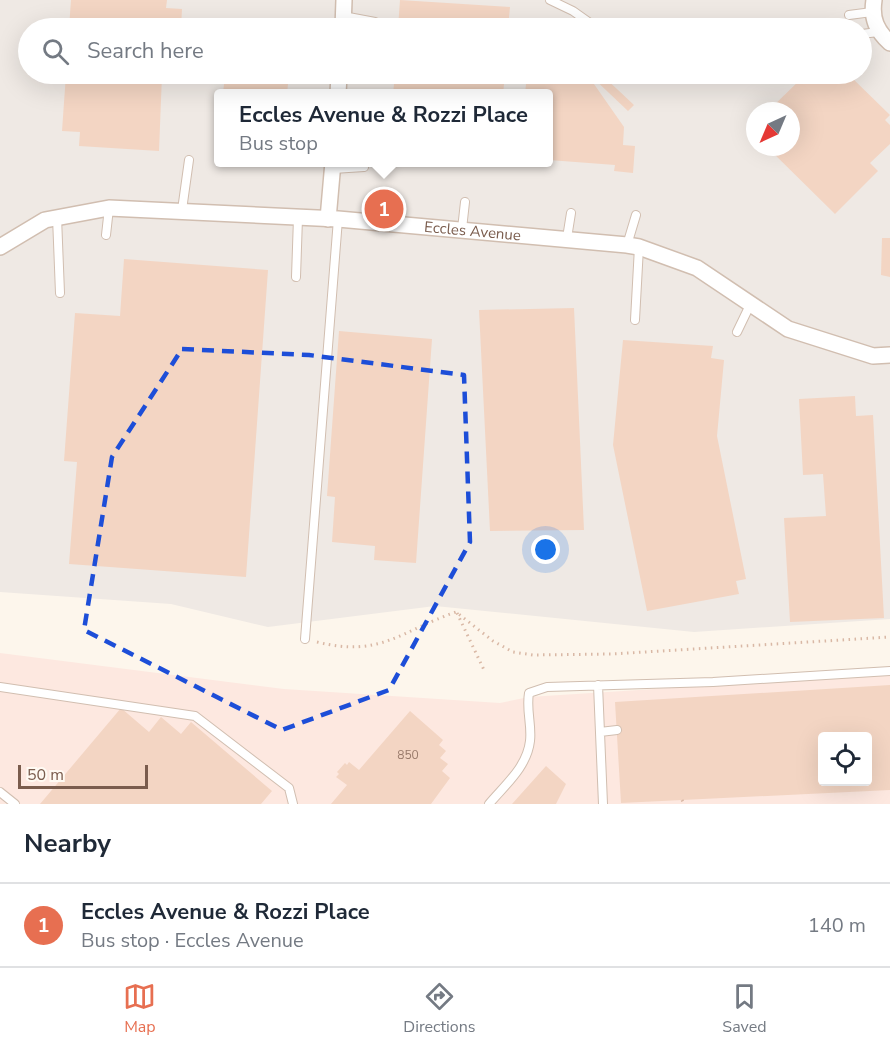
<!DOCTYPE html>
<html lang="en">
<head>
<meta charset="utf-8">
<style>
	body { margin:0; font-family:"Nunito Sans",sans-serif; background:#f2f2f3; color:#1f2937 }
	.controls { position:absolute; right:18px; bottom:18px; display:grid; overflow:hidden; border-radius:6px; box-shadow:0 6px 24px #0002 }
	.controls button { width:54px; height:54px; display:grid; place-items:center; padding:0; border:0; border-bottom:2px solid #e0e1e3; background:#fff; color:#1f2937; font:30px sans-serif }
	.compass { position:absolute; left:746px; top:102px; width:54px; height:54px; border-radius:50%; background:#fff; box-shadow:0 6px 24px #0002; rotate:224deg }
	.scale { position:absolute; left:18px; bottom:15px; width:130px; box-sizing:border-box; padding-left:6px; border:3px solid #7a5c4d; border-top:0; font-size:16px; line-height:21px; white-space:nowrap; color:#7a5c4d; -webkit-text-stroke:4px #fffaf3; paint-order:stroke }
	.you { position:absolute; left:546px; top:550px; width:21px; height:21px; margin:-15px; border:4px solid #fff; border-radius:50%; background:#1a73e8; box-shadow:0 0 0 9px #1a73e833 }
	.badge { display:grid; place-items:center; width:39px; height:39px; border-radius:50%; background:#e76f51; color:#fff; font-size:20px; font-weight:700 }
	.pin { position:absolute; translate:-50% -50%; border:3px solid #fff; box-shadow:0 2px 6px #0006 }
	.popup { position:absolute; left:214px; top:89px; width:339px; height:78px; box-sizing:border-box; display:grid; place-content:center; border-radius:6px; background:#fff; filter:drop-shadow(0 2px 4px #0005); font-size:20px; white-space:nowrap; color:#747a83 }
	.popup b { font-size:22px; color:#1f2937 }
	.popup::after { content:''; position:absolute; left:50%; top:100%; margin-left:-12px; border:12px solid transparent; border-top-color:#fff }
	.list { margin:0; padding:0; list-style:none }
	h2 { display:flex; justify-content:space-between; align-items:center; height:78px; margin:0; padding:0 24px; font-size:26px }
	h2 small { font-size:20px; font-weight:400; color:#747a83 }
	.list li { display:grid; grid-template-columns:39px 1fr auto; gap:18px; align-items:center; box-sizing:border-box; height:84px; padding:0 24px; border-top:2px solid #e0e1e3 }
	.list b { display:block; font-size:22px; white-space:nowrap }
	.list p { margin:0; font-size:20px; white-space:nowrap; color:#747a83 }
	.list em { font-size:20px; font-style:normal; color:#747a83 }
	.icon { flex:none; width:33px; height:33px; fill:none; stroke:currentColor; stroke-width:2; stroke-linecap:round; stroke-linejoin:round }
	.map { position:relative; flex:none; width:890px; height:804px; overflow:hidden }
	.search { position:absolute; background:#fff; box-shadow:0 6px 24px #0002; left:18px; right:18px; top:18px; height:66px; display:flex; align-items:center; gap:15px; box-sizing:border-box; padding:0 21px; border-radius:33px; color:#747a83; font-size:22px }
	.sheet { height:162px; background:#fff }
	nav { display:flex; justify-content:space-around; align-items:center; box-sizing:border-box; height:84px; border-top:2px solid #e0e1e3; background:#fff; font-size:16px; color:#747a83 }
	nav a { display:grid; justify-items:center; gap:3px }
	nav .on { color:#e76f51 }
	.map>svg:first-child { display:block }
	.commercial { fill:#fde8e0; fill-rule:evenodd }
	.industrial { fill:#efe9e4; fill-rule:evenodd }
	.building { fill:#f3d5c3; fill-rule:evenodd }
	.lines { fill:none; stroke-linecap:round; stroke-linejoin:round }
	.lane-casing { stroke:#d1beb0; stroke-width:10 }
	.street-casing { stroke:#d1beb0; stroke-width:18 }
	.path { stroke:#d9b8a5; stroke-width:3; stroke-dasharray:1.5 4.5; stroke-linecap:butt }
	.lane { stroke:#fff; stroke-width:8 }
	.street { stroke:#fff; stroke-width:15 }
	.marked { fill:none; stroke:#1d4ed8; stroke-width:4.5; stroke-dasharray:12 8; stroke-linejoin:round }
	.labels { text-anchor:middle; stroke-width:4.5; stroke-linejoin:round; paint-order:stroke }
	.number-label { font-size:12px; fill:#987a6a }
	.street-label { font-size:15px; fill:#7a5c4d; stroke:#fffaf3 }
</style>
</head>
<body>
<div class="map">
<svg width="890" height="804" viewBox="0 0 890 804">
	<rect width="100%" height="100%" fill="#fdf6ec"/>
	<path class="commercial" d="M0 653 284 689 500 703 529 697 890 674V804H0ZM822 736H868V782H822Z"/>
	<path class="industrial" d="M0 0H890V619L694 632 435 606 268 627 171 604 0 592ZM28 28H862V74H28ZM219 94H549V162H219ZM755 111H791V147H755Z"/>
	<path class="building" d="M71 0H167L166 8 182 9 181 28H69Z
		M400 0 510 7 508 28H398Z
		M530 25 550 27V28H530Z
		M66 74H178L177 77 162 75 159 151 79 146 80 132 62 131Z
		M225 74H289L287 94H223Z
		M395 74H505L503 94H393Z
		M527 74H587L624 127 623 145 635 146 633 173 614 171 615 165 549 160V94H525Z
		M589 74H601L634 105 628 111Z
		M806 74H848L890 115 885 120 890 125V144L870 163 878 171 835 214 767 147H791V111H768Z
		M755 124V136L749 130Z
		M882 238H890V277L881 275Z
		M124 259 268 270 246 577 69 564 77 462 64 461 75 313 120 316Z
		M574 308 584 530 490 531 479 310Z
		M339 331 432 339 416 563 374 560 375 546 332 542 335 497 327 496Z
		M623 340 713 346 711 358 724 360 717 436 746 579 736 581 739 594 647 611 613 445Z
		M855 396 856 416 873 415 884 618 790 622 784 518 826 516 823 474 803 475 799 399Z
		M890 685V790L621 803 615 702ZM822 736H868V782H822Z
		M121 708 149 732 161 717 181 734 191 722 272 791 261 804H40Z
		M410 711 443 740 439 745 446 751 440 758 448 764 442 771 450 778 431 804H331L347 785 336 777 339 774 337 772 345 763 347 765 349 762 359 770Z
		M546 766 566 784 556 804H512Z"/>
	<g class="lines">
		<defs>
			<path id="lane" d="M550 0 573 11 597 28
				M849 15 872 12
				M343 16 375 22
				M862 34 878 32
				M333 169 364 167
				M182 210 189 160
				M57 217 60 293
				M462 229 465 202
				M106 235 109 208
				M567 238 571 213
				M627 245 636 215
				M296 277 298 218
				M635 320 639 247
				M737 332 750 305
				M305 639 338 219
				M598 685 603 804
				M0 687 195 716 289 788 293 804
				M600 732 617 730
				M0 792 15 804
				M489 804C505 785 527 767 530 741 532 725 526 710 529 693L547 687 713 682 890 671"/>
			<g id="street">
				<path d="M874 0C871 19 877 31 890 43"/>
				<path d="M343 28 344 0"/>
				<path d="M338 94 339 74"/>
				<path d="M328 219 333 162"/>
				<path id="s1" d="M0 247 45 220 109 208 338 219 627 245 639 247 697 268 788 329 873 356 890 355"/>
			</g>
		</defs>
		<use href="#lane" class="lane-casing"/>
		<use href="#street" class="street-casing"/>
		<path class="path" d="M457 613 484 670
			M317 642C381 658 400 631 456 612L493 641 513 652 533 655 612 654 890 637
			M682 800 684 804"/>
		<use href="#lane" class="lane"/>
		<use href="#street" class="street"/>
	</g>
	<path class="marked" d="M182 349 309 355 464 375 470 542 389 690 282 730 84 630 112 457Z"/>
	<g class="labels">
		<g class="number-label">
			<text x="408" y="759">850</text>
		</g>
		<g class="street-label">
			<text dy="5" stroke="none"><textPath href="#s1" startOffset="482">Eccles Avenue</textPath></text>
		</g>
	</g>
</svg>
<div class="controls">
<button><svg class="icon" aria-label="locate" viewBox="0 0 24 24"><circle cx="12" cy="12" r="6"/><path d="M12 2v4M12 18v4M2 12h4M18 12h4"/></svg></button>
</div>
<svg class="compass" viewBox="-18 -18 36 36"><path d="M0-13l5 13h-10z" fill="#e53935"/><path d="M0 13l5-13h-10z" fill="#747a83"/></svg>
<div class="scale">50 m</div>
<div class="you"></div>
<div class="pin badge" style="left:384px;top:209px">1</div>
<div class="popup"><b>Eccles Avenue &amp; Rozzi Place</b>Bus stop</div>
<div class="search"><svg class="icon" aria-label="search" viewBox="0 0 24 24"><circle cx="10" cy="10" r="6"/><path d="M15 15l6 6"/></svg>Search here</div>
</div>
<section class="sheet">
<h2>Nearby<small></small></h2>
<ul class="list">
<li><span class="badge">1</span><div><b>Eccles Avenue &amp; Rozzi Place</b><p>Bus stop · Eccles Avenue</p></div><em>140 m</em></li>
</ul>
</section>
<nav>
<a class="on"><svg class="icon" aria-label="map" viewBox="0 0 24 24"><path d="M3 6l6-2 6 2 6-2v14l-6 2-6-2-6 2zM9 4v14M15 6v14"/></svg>Map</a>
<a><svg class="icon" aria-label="directions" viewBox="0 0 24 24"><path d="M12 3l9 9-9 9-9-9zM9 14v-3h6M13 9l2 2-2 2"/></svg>Directions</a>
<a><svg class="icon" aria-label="saved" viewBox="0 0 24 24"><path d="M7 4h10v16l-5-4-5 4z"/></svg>Saved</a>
</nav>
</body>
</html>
